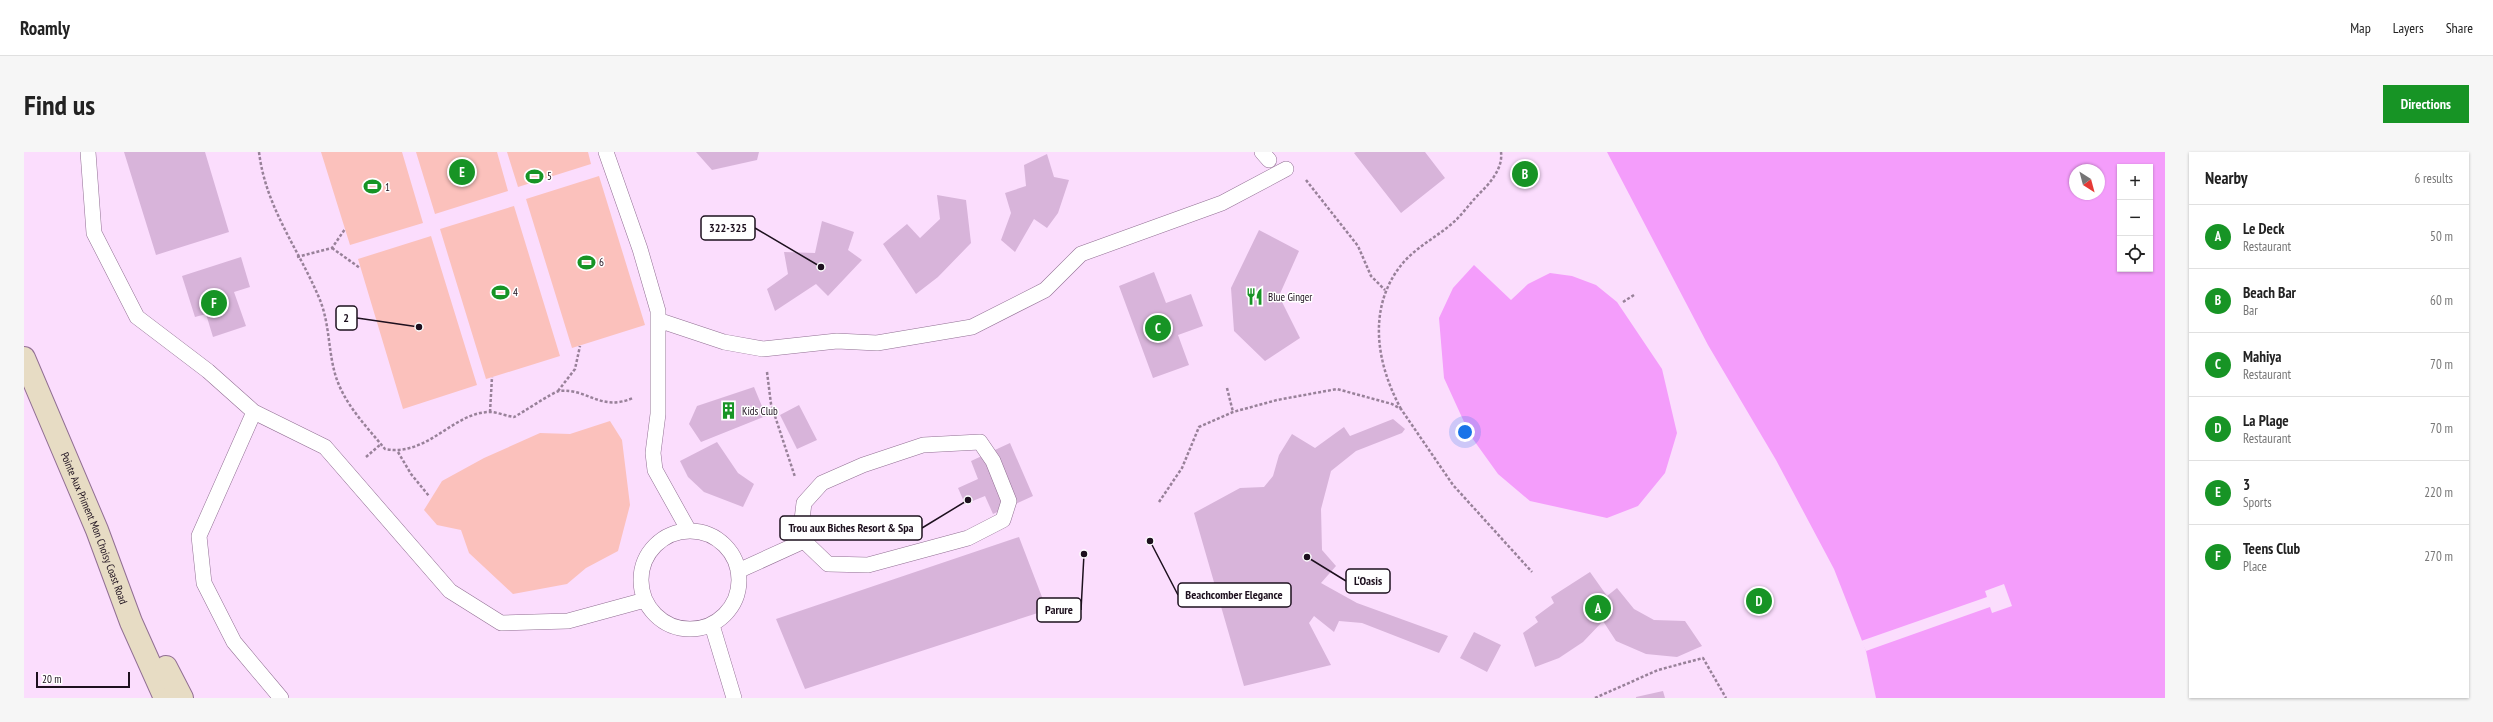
<!DOCTYPE html>
<html lang="en">
<head>
<meta charset="utf-8">
<style>
	body { margin:0; font-family:"PT Sans Narrow",sans-serif; background:#f6f6f6; color:#222 }
	.controls { position:absolute; right:12px; top:12px; display:grid; overflow:hidden; border-radius:0px; box-shadow:0 1px 3px #0004 }
	.controls button { width:36px; height:36px; display:grid; place-items:center; padding:0; border:0; border-bottom:1px solid #e0e0e0; background:#fff; color:#222; font:20px sans-serif }
	.compass { position:absolute; left:2045px; top:12px; width:36px; height:36px; border-radius:50%; background:#fff; box-shadow:0 1px 3px #0004; rotate:144deg }
	.scale { position:absolute; left:12px; bottom:10px; width:94px; box-sizing:border-box; padding-left:4px; border:2px solid #1d101e; border-top:0; font-size:11px; line-height:14px; white-space:nowrap; color:#1d101e; -webkit-text-stroke:3px #fff; paint-order:stroke }
	.you { position:absolute; left:1441px; top:280px; width:14px; height:14px; margin:-10px; border:3px solid #fff; border-radius:50%; background:#1a73e8; box-shadow:0 0 0 6px #1a73e833 }
	.badge { display:grid; place-items:center; width:26px; height:26px; border-radius:50%; background:#179425; color:#fff; font-size:13px; font-weight:700 }
	.pin { position:absolute; translate:-50% -50%; border:2px solid #fff; box-shadow:0 1px 4px #0006 }
	.list { margin:0; padding:0; list-style:none }
	h2 { display:flex; justify-content:space-between; align-items:center; height:52px; margin:0; padding:0 16px; font-size:17px }
	h2 small { font-size:13px; font-weight:400; color:#767676 }
	.list li { display:grid; grid-template-columns:26px 1fr auto; gap:12px; align-items:center; box-sizing:border-box; height:64px; padding:0 16px; border-top:1px solid #e0e0e0 }
	.list b { display:block; font-size:15px; white-space:nowrap }
	.list p { margin:0; font-size:13px; white-space:nowrap; color:#767676 }
	.list em { font-size:13px; font-style:normal; color:#767676 }
	.icon { flex:none; width:22px; height:22px; fill:none; stroke:currentColor; stroke-width:2; stroke-linecap:round; stroke-linejoin:round }
	.map { position:relative; flex:none; width:2141px; height:546px; overflow:hidden; border-radius:0px }
	header { display:flex; align-items:center; gap:24px; box-sizing:border-box; height:56px; padding:0 20px; background:#fff; border-bottom:1px solid #e0e0e0 }
	header strong { font-size:19px }
	nav { display:flex; gap:22px; margin-inline-start:auto; font-size:14px }
	.intro { display:flex; align-items:center; justify-content:space-between; box-sizing:border-box; height:96px; padding:0 24px }
	h1 { margin:0; font-size:28px }
	.button { padding:10px 18px; border-radius:0px; background:#179425; color:#fff; font-size:14px; font-weight:700 }
	main { display:flex; gap:24px; padding:0 24px }
	aside { flex:1; background:#fff; border-radius:0px; box-shadow:0 1px 3px #0004 }
	.map>svg:first-child { display:block }
	.green { fill:#fbc1bc }
	.water { fill:#f49dfb; fill-rule:evenodd }
	.pier { fill:#fbddfd }
	.building { fill:#d8b4da }
	.lines { fill:none; stroke-linecap:round; stroke-linejoin:round }
	.service-casing { stroke:#916f93; stroke-width:16 }
	.secondary-casing { stroke:#916f93; stroke-width:24 }
	.path { stroke:#988199; stroke-width:2.5; stroke-dasharray:3 2; stroke-linecap:butt }
	.service { stroke:#fff; stroke-width:15 }
	.secondary { stroke:#e7dcc4; stroke-width:22 }
	.labels { text-anchor:middle; stroke-width:3; stroke-linejoin:round; paint-order:stroke }
	.poi-label { font-size:11px; fill:#1d101e; stroke:#fff; text-anchor:start }
	.street-label { font-size:11px; fill:#1d101e; stroke:#fff }
	.leader { fill:none; stroke:#1d101e; stroke-width:1.5 }
	.callout-dot { fill:#1d101e; stroke:#fff; stroke-width:1.5 }
	.callout { fill:#fff; stroke:#1d101e; stroke-width:1.5 }
	.callout-label { font-size:12px; text-anchor:middle; font-weight:bold; fill:#1d101e }
</style>
</head>
<body>
<header>
<strong>Roamly</strong>
<nav><a>Map</a><a>Layers</a><a>Share</a></nav>
</header>
<div class="intro"><h1>Find us</h1><a class="button">Directions</a></div>
<main>
<div class="map">
<svg width="2141" height="546" viewBox="0 0 2141 546">
	<rect width="100%" height="100%" fill="#fbddfd"/>
	<path class="green" d="M297 0H378L399 71 326 93Z
		M392 0H473L484 39 411 62Z
		M483 0H564L567 12 494 35Z
		M575 24 621 173 548 196 502 47Z
		M490 54 536 204 462 227 416 77Z
		M407 84 453 233 379 257 334 107Z
		M586 269 598 288 606 353 594 399 562 416 543 432 489 442 445 401 437 378 413 373 400 358 418 329 460 306 516 281 546 282Z"/>
	<path class="water" d="M1583 0H2141V546H1852L1842 499 1810 417 1752 308 1684 193ZM2096 15H2126V117H2096ZM2051 18H2075V42H2051Z
		M1450 113 1487 148 1504 132 1526 121 1548 124 1572 133 1593 150 1638 217 1653 281 1641 321 1614 354 1583 366 1506 349 1474 322 1446 283 1420 226 1415 166 1429 136Z"/>
	<path class="pier" d="M1980 432 1988 454 1968 461 1966 455 1842 499 1837 489 1963 445 1961 439Z"/>
	<path class="building" d="M100 0H181L205 80 132 103Z
		M672 0H735L733 8 688 18Z
		M1332 0H1401L1421 26 1377 61 1330 1Z
		M1023 2 1030 25 1045 28 1034 61 1023 76 1010 67 991 100 977 88 987 61 981 41 1002 34 1000 13Z
		M1509 14 1512 25 1490 30 1487 19Z
		M913 43 942 48 947 91 914 125 892 142 859 92 883 72 896 86 916 67Z
		M798 69 830 80 824 98 838 108 804 144 792 132 751 159 743 137 764 122 760 100 791 101Z
		M1235 78 1275 99 1255 144 1276 186 1241 209 1210 179 1207 136Z
		M217 105 226 135 210 140 222 174 189 185 182 162 171 165 158 124Z
		M1130 120 1142 151 1167 142 1179 174 1154 183 1165 213 1129 226 1095 134Z
		M730 235 742 264 677 290 665 272 673 254Z
		M775 253 793 288 773 297 756 263Z
		M1369 267 1381 277 1378 281 1332 299 1307 319 1297 357 1298 398 1312 414 1297 431 1333 451 1424 484 1415 501 1338 471 1315 469 1310 480 1290 464 1285 471 1307 513 1220 534 1170 361 1216 336 1240 335 1249 324 1255 303 1268 282 1291 296 1320 275 1326 284Z
		M693 290 714 321 730 332 719 355 680 340 664 325 656 309Z
		M986 291 1009 344 969 362 961 344 941 352 934 336 954 327 947 309Z
		M995 385 1023 458 781 537 752 467Z
		M1566 420 1583 444 1593 436 1610 457 1630 468 1661 469 1678 494 1653 505 1622 502 1592 489 1579 469 1559 490 1535 506 1511 515 1499 481 1514 470 1511 465 1530 451 1527 445Z
		M1450 480 1477 493 1463 520 1436 506Z
		M1639 539 1641 546H1612V545Z"/>
	<g class="lines">
		<defs>
			<path id="service" d="M64 0 70 81 113 165 184 219 230 260 301 295 426 439 477 471 544 469 621 448
				M582 0 616 97 634 159V262L629 301 631 318 665 379
				M1238 0 1245 8
				M634 168 700 190 739 197 813 189 853 191 948 175 1021 138 1057 102 1198 51 1262 17
				M230 260 175 384 180 431 210 490 257 546
				M956 290 969 309 985 349 979 368 944 386 844 413 804 412 780 389 777 376 780 351 798 331 839 313 899 293Z
				M617 428a49 49 0 1 1 98 0a49 49 0 1 1-98 0Z
				M714 419 780 389
				M688 473 710 546"/>
			<g id="secondary">
				<path id="s1" d="M0 206 73 378 107 470 141 546"/>
				<path d="M142 515 158 546"/>
			</g>
		</defs>
		<use href="#service" class="service-casing"/>
		<use href="#secondary" class="secondary-casing"/>
		<path class="path" d="M235 0C242 57 275 97 296 148 306 173 304 200 312 225 321 253 343 275 361 297 404 305 429 260 466 260 473 260 482 264 490 265 498 261 529 240 535 239 564 236 576 260 609 246
			M1282 28 1334 94 1347 124 1361 138
			M308 96 336 116
			M273 105 308 96 321 77
			M1599 150 1610 143
			M743 220 747 252 771 325
			M1203 236 1209 260
			M534 239 551 217 556 194
			M1377 257C1352 211 1343 155 1378 112 1393 94 1415 84 1432 68 1440 60 1447 50 1456 41 1467 30 1479 16 1477 0
			M466 260 468 225
			M374 300 387 322 405 344
			M342 305 357 292
			M1135 350 1158 316 1175 275 1209 260 1253 248 1313 237 1368 252 1377 257 1429 333 1508 420
			M1571 546 1634 518 1679 506 1702 546"/>
		<use href="#service" class="service"/>
		<use href="#secondary" class="secondary"/>
	</g>
	<defs>
		<symbol id="stadium-bare" viewBox="-9 -9 18 18"><path d="M0-5a6.5 5 0 1 0 0 10a6.5 5 0 1 0 0-10ZM-3.5-1.8h7v3.6h-7Z" fill="#179425" stroke="#fff" stroke-width="2.5" paint-order="stroke"/></symbol>
		<symbol id="restaurant-bare" viewBox="-9 -9 18 18"><path d="M-5-6h1v4h1v-4h1v4h1v-4h1v5L-1.5 .5V6h-2V.5L-5-1ZM5-6V6H3V1.5H1.5Q1.5-4 5-6Z" fill="#179425" stroke="#fff" stroke-width="2.5" paint-order="stroke"/></symbol>
		<symbol id="building-bare" viewBox="-9 -9 18 18"><path d="M-4-6H4V6H1V3H-1V6H-4ZM-2.5-4.3h1.7v1.8h-1.7ZM.8-4.3h1.7v1.8H.8ZM-2.5-1h1.7V.8h-1.7ZM.8-1h1.7V.8H.8Z" fill="#179425" stroke="#fff" stroke-width="2.5" paint-order="stroke"/></symbol>
	</defs>
	<g fill-rule="evenodd">
		<use href="#stadium-bare" x="498" y="12" width="25" height="25"/>
		<use href="#stadium-bare" x="336" y="22" width="25" height="25"/>
		<use href="#stadium-bare" x="550" y="98" width="25" height="25"/>
		<use href="#stadium-bare" x="464" y="128" width="25" height="25"/>
		<use href="#restaurant-bare" x="1218" y="132" width="25" height="25"/>
		<use href="#building-bare" x="692" y="246" width="25" height="25"/>
	</g>
	<g class="labels">
		<g class="poi-label">
			<text x="523" y="28">5</text>
			<text x="361" y="39">1</text>
			<text x="575" y="114">6</text>
			<text x="489" y="144">4</text>
			<text x="1244" y="149">Blue Ginger</text>
			<text x="718" y="263">Kids Club</text>
		</g>
		<g class="street-label">
			<text dy="4" stroke="none"><textPath href="#s1" startOffset="184">Pointe Aux Priment Mon Choisy Coast Road</textPath></text>
		</g>
	</g>
	<path class="leader" d="M797 115L731 76M395 175L333 166M944 348L898 376M1283 405L1322 429M1126 389L1154 443M1060 402L1057 458"/>
	<g class="callout-dot">
		<circle cx="797" cy="115" r="4"/>
		<circle cx="395" cy="175" r="4"/>
		<circle cx="944" cy="348" r="4"/>
		<circle cx="1283" cy="405" r="4"/>
		<circle cx="1126" cy="389" r="4"/>
		<circle cx="1060" cy="402" r="4"/>
	</g>
	<g class="callout">
		<rect x="677" y="64" width="54" height="24" rx="4"/>
		<rect x="312" y="154" width="21" height="24" rx="4"/>
		<rect x="756" y="364" width="142" height="24" rx="4"/>
		<rect x="1322" y="417" width="44" height="24" rx="4"/>
		<rect x="1154" y="431" width="113" height="24" rx="4"/>
		<rect x="1013" y="446" width="44" height="24" rx="4"/>
	</g>
	<g class="callout-label">
		<text x="704" y="80">322-325</text>
		<text x="322" y="170">2</text>
		<text x="827" y="380">Trou aux Biches Resort &amp; Spa</text>
		<text x="1344" y="433">L‘Oasis</text>
		<text x="1210" y="447">Beachcomber Elegance</text>
		<text x="1035" y="462">Parure</text>
	</g>
</svg>
<div class="controls">
<button>+</button>
<button>−</button>
<button><svg class="icon" aria-label="locate" viewBox="0 0 24 24"><circle cx="12" cy="12" r="6"/><path d="M12 2v4M12 18v4M2 12h4M18 12h4"/></svg></button>
</div>
<svg class="compass" viewBox="-18 -18 36 36"><path d="M0-13l5 13h-10z" fill="#e53935"/><path d="M0 13l5-13h-10z" fill="#767676"/></svg>
<div class="scale">20 m</div>
<div class="you"></div>
<div class="pin badge" style="left:1574px;top:456px">A</div>
<div class="pin badge" style="left:1501px;top:22px">B</div>
<div class="pin badge" style="left:1134px;top:176px">C</div>
<div class="pin badge" style="left:1735px;top:449px">D</div>
<div class="pin badge" style="left:438px;top:20px">E</div>
<div class="pin badge" style="left:190px;top:151px">F</div>
</div>
<aside>
<h2>Nearby<small>6 results</small></h2>
<ul class="list">
<li><span class="badge">A</span><div><b>Le Deck</b><p>Restaurant</p></div><em>50 m</em></li>
<li><span class="badge">B</span><div><b>Beach Bar</b><p>Bar</p></div><em>60 m</em></li>
<li><span class="badge">C</span><div><b>Mahiya</b><p>Restaurant</p></div><em>70 m</em></li>
<li><span class="badge">D</span><div><b>La Plage</b><p>Restaurant</p></div><em>70 m</em></li>
<li><span class="badge">E</span><div><b>3</b><p>Sports</p></div><em>220 m</em></li>
<li><span class="badge">F</span><div><b>Teens Club</b><p>Place</p></div><em>270 m</em></li>
</ul>
</aside>
</main>
</body>
</html>
